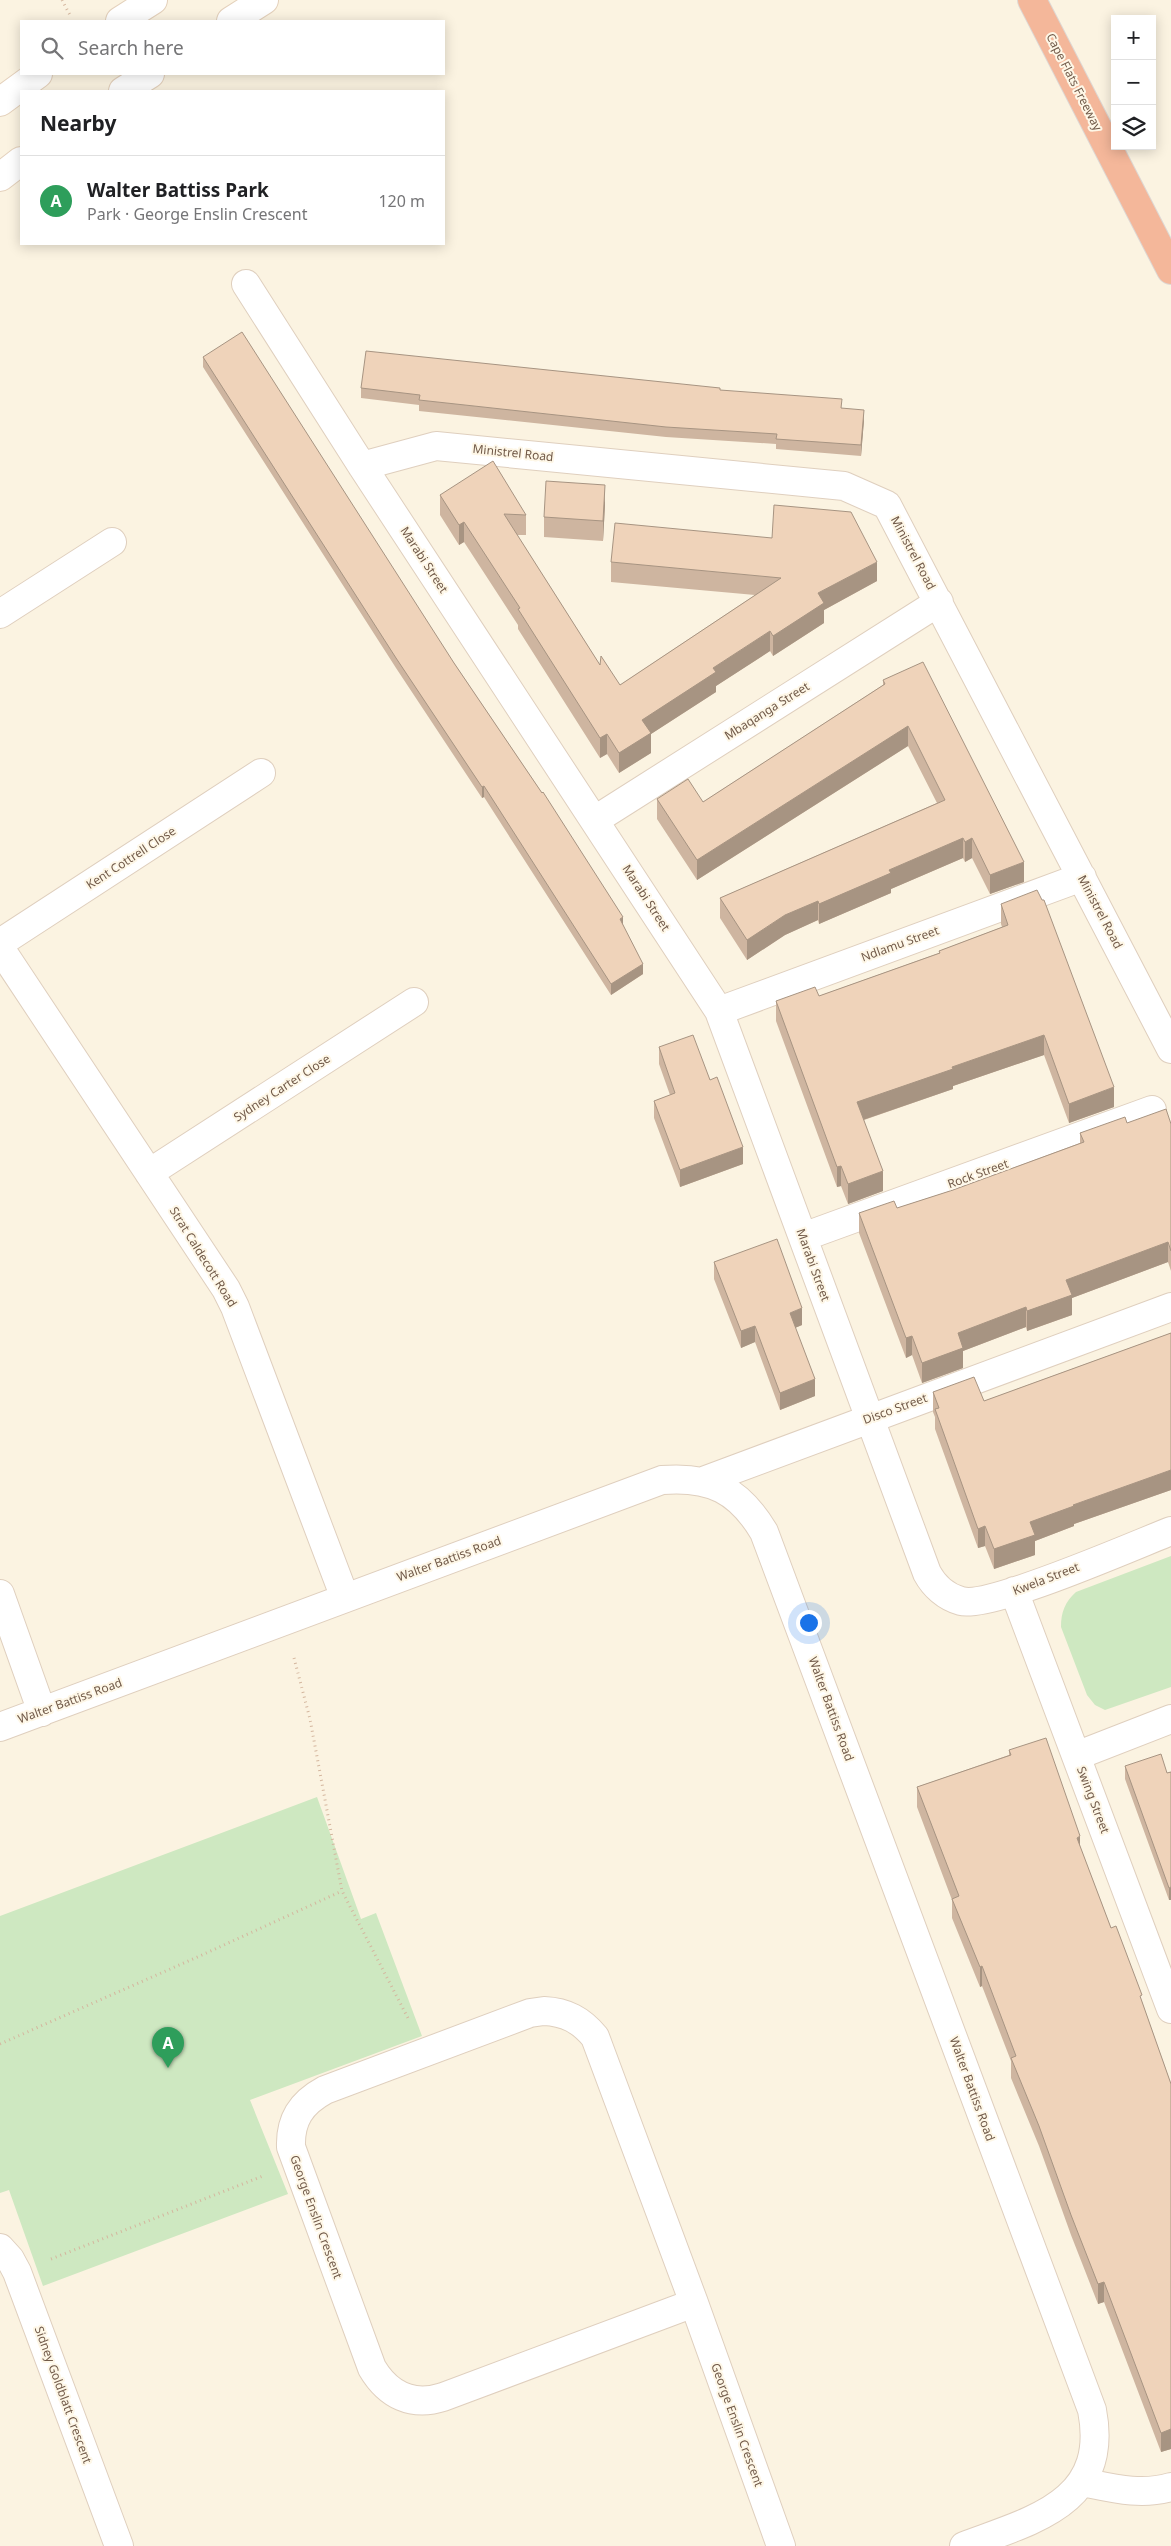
<!DOCTYPE html>
<html lang="en">
<head>
<meta charset="utf-8">
<style>
	body { margin:0; font-family:"Noto Sans",sans-serif; background:#f6f6f6; color:#202124 }
	.controls { position:absolute; right:15px; top:15px; display:grid; overflow:hidden; border-radius:0px; box-shadow:0 2px 12px #0003 }
	.controls button { width:45px; height:45px; display:grid; place-items:center; padding:0; border:0; border-bottom:1px solid #e0e0e0; background:#fff; color:#202124; font:25px sans-serif }
	.you { position:absolute; left:808px; top:1622px; width:18px; height:18px; margin:-12px; border:4px solid #fff; border-radius:50%; background:#1a73e8; box-shadow:0 0 0 8px #1a73e833 }
	.badge { display:grid; place-items:center; width:32px; height:32px; border-radius:50%; background:#e1754a; color:#fff; font-size:16px; font-weight:700 }
	.pin { position:absolute; translate:-50% -41px; filter:drop-shadow(0 1px 2px #0008) }
	.pin::after { content:''; position:absolute; top:26px; width:18px; height:15px; background:inherit; clip-path:polygon(0 0,100% 0,50% 100%) }
	.list { margin:0; padding:0; list-style:none }
	h2 { display:flex; justify-content:space-between; align-items:center; height:65px; margin:0; padding:0 20px; font-size:21px }
	h2 small { font-size:16px; font-weight:400; color:#757577 }
	.list li { display:grid; grid-template-columns:32px 1fr auto; gap:15px; align-items:center; box-sizing:border-box; height:90px; padding:0 20px; border-top:1px solid #e0e0e0 }
	.list b { display:block; font-size:19px; white-space:nowrap }
	.list p { margin:0; font-size:16px; white-space:nowrap; color:#757577 }
	.list em { font-size:16px; font-style:normal; color:#757577 }
	.icon { flex:none; width:28px; height:28px; fill:none; stroke:currentColor; stroke-width:2; stroke-linecap:round; stroke-linejoin:round }
	.map { position:relative; flex:none; width:1171px; height:2546px; overflow:hidden }
	.search { position:absolute; background:#fff; box-shadow:0 2px 12px #0003; left:20px; top:20px; width:425px; height:55px; display:flex; align-items:center; gap:12px; box-sizing:border-box; padding:0 18px; border-radius:0px; color:#757577; font-size:19px }
	.panel { position:absolute; background:#fff; box-shadow:0 2px 12px #0003; left:20px; top:90px; width:425px; height:155px; border-radius:0px }
	.map>svg:first-child { display:block }
	.green { fill:#cee8c1 }
	.lines { fill:none; stroke-linecap:round; stroke-linejoin:round }
	.minor-casing { stroke:#dfcfbe; stroke-width:30 }
	.secondary-casing { stroke:#e4d1bc; stroke-width:30 }
	.motorway-casing { stroke:#ddd7d3; stroke-width:30 }
	.path { stroke:#d4b69e; stroke-width:3; stroke-dasharray:1 4; stroke-linecap:butt }
	.minor { stroke:#fff; stroke-width:28 }
	.secondary { stroke:#fff; stroke-width:28 }
	.motorway { stroke:#f4b79a; stroke-width:28 }
	.wall { fill:#ceb5a0 }
	.shaded-wall { fill:#a79482 }
	.building { fill:#efd3ba; stroke:#a79482 }
	.labels { text-anchor:middle; stroke-width:4; stroke-linejoin:round; paint-order:stroke }
	.street-label { font-size:12px; fill:#715a49; stroke:#fef7e7 }
</style>
</head>
<body>
<div class="map">
<svg width="1171" height="2546" viewBox="0 0 1171 2546">
	<rect width="100%" height="100%" fill="#fbf3e1"/>
	<path class="green" d="M1171 1556V1687L1105 1710 1095 1705 1087 1695 1061 1627C1061 1612 1065 1602 1076 1592Z
		M317 1797 361 1919 376 1913 422 2036 250 2100 288 2194 43 2286 9 2190 0 2193V1916Z"/>
	<g class="lines">
		<defs>
			<path id="minor" d="M246 284 362 466 719 1011 927 1573C934 1586 946 1597 961 1601 990 1609 1135 1545 1171 1531
				M362 466 436 446 844 486 887 505 1171 1049
				M0 614 112 542
				M595 820 939 602
				M0 943 261 773
				M0 948 226 1289 235 1307 345 1598
				M719 1011 1082 877
				M149 1173 414 1002
				M803 1237 1152 1110
				M703 1481 1171 1307
				M1014 1591 1171 2009
				M0 1594 42 1712
				M0 1727 662 1480C711 1476 739 1490 764 1532L1092 2410C1110 2503 1033 2520 964 2546
				M1076 1756 1171 1719
				M544 2011C566 2012 581 2020 595 2037L694 2303 443 2397C412 2407 388 2395 372 2368L291 2147C290 2120 301 2103 325 2090L530 2013Z
				M0 2248 10 2259 17 2272 119 2546
				M694 2303 781 2546
				M1082 2482C1112 2488 1141 2496 1171 2487"/>
			<path id="secondary" d="M120 21 153 0
				M231 21 264 0
				M123 91 150 74
				M0 102 38 74
				M0 177 21 161"/>
			<path id="motorway" d="M1032 0 1171 270"/>
		</defs>
		<use href="#minor" class="minor-casing"/>
		<use href="#secondary" class="secondary-casing"/>
		<use href="#motorway" class="motorway-casing"/>
		<path class="path" d="M62 0 71 17
			M294 1658 310 1719 342 1891 409 2020
			M0 2044 202 1955 342 1891
			M51 2259 263 2176"/>
		<use href="#minor" class="minor"/>
		<use href="#secondary" class="secondary"/>
		<use href="#motorway" class="motorway"/>
	</g>
	<path class="wall" d="M203 357 454 663 542 793 623 925 643 974 611 995 484 797 482 798 396 668 203 367Z
		M361 388 720 390 842 408 864 420 861 456 776 449V444L666 437 419 411V405L361 398Z
		M440 495 526 515V535H517L600 665 620 685 755 595 611 582V562L877 581 824 610V623L773 656 770 651 716 686V692L651 734V753L619 773 607 754 600 758 518 629V625L464 542 459 545 440 515Z
		M605 505 603 541 544 537V517Z
		M883 680 1024 882 990 894 972 858 965 862 963 858 891 889V893L819 924 818 920 785 935 747 960 720 918V898L937 803 908 746 697 880 657 819V799L703 802 883 685Z
		M1001 904 1114 1107 1069 1123 1044 1055 953 1086V1089L864 1120 883 1191 848 1204 841 1186 837 1187 776 1021V1001L819 996 939 953V951L1002 927 1001 924Z
		M659 1047 710 1080 743 1164 680 1187 654 1118V1101L670 1095 659 1064Z
		M1127 1123 1171 1124V1271L1168 1262 1072 1298V1315L1027 1331 1026 1327 963 1351V1368L922 1383 912 1355 906 1358 859 1233V1213L897 1208 953 1190 1080 1143V1133Z
		M714 1262 802 1325 795 1328 815 1396 780 1410 755 1342 741 1348 714 1279Z
		M1171 1333V1490L1074 1524V1526L1035 1541V1555L994 1569 985 1546 978 1548 935 1429V1417L933 1412V1392L984 1401Z
		M1009 1750 1080 1847 1111 1928 1142 2002 1171 2084V2449L1161 2452 1104 2302 1098 2304 1071 2235 1039 2146 1011 2078V2061L982 1986 980 1987 952 1918V1900L917 1807V1787L1009 1755Z
		M1125 1766 1167 1773 1171 1772 1169 1900 1125 1779Z"/>
	<path class="shaded-wall" d="M864 410V420L861 456V445Z
		M605 485V505L603 541V521Z
		M464 522V542L459 545V525Z
		M877 562V581L824 610V623L773 656V636L818 593Z
		M770 631V651L716 686V692L651 734V753L619 773V753L642 720 713 668Z
		M908 726V746L697 880V860Z
		M607 734V754L600 758V738Z
		M484 786V797L482 798V787Z
		M963 838V858L891 889V893L819 924V904L889 870Z
		M972 838V858L965 862V842Z
		M1024 862V882L990 894V875Z
		M818 901V920L785 935 747 960V940L785 915Z
		M623 917V927L620 919Z
		M643 964V974L611 995V984Z
		M1044 1035V1055L953 1086V1089L857 1122V1102L952 1067Z
		M1114 1087V1107L1069 1123V1104Z
		M743 1147V1164L680 1187V1170Z
		M841 1166V1186L837 1187V1167Z
		M883 1171V1191L848 1204V1184Z
		M1168 1242V1262L1072 1298V1315L1027 1331V1311L1066 1280Z
		M1026 1307V1327L963 1351V1368L922 1383V1363L958 1333Z
		M802 1308V1325L790 1330V1313Z
		M755 1326V1342L741 1348V1331Z
		M912 1336V1355L906 1358V1338Z
		M815 1379V1396L780 1410V1393Z
		M1171 1470V1490L1074 1524V1526L1035 1541V1555L994 1569V1549L1030 1522 1073 1505Z
		M985 1526V1546L978 1548V1529Z
		M1080 1836V1856L1077 1838Z
		M1171 1887V1900H1169V1888Z
		M982 1966V1986L980 1987V1967Z
		M1104 2282V2302L1098 2304V2284Z
		M1171 2429V2449L1161 2452V2433Z"/>
	<path class="building" d="M242 332 454 663 542 793 543 792 623 917 620 919 643 964 611 984 484 786 482 787 396 658 203 357Z
		M366 351 720 388V390L842 399 841 408 864 410 861 445 776 439 777 434 666 427 419 400 420 395 361 388Z
		M493 461 526 515 504 514 600 665 601 656 620 685 781 578 611 562 615 523 772 538 774 505 851 512 877 562 818 593 824 603 773 636 770 631 713 668 716 672 642 720 651 733 619 753 607 734 600 738 518 609 520 608 464 522 459 525 440 495Z
		M546 481 605 485 603 521 544 517Z
		M923 662 1024 862 990 875 972 838 965 842 963 838 889 870 891 873 819 904 818 901 785 915 747 940 720 898 945 800 908 726 697 860 657 799 688 779 703 802 885 684 883 680Z
		M1037 890 1042 900H1044L1114 1087 1069 1104 1044 1035 952 1067 953 1069 857 1102 883 1171 848 1184 841 1166 837 1167 776 1001 815 987 819 996 940 953 939 951 1008 925 1001 904Z
		M693 1035 710 1080 717 1077 743 1147 680 1170 654 1101 675 1093 659 1047Z
		M1166 1109 1171 1124V1251L1168 1242 1066 1280 1072 1295 1027 1311 1026 1307 958 1333 963 1348 922 1363 912 1336 906 1338 859 1213 894 1201 897 1208 953 1190 1084 1142 1080 1133 1125 1117 1127 1123Z
		M777 1239 802 1308 790 1313 815 1379 780 1393 755 1326 741 1331 714 1262Z
		M1171 1333V1470L1073 1505 1074 1506 1030 1522 1035 1535 994 1549 985 1526 978 1529 935 1409 939 1408 933 1392 974 1377 984 1401Z
		M1046 1738 1080 1836 1077 1838 1111 1928 1116 1926 1142 1995 1140 1996 1171 2084V2429L1161 2433 1104 2282 1098 2284 1071 2215 1039 2126 1011 2058 1016 2056 982 1966 980 1967 952 1899 959 1896 917 1787 1011 1755 1009 1750Z
		M1161 1754 1167 1773 1171 1772V1887L1169 1888 1125 1766Z"/>
	<g class="labels">
		<g class="street-label">
			<text transform="translate(1074 82) rotate(63)" y="4">Cape Flats Freeway</text>
			<text transform="translate(513 453) rotate(6)" y="4">Ministrel Road</text>
			<text transform="translate(913 553) rotate(62)" y="4">Ministrel Road</text>
			<text transform="translate(424 560) rotate(57)" y="4">Marabi Street</text>
			<text transform="translate(767 711) rotate(-32)" y="4">Mbaqanga Street</text>
			<text transform="translate(131 858) rotate(-33)" y="4">Kent Cottrell Close</text>
			<text transform="translate(646 898) rotate(57)" y="4">Marabi Street</text>
			<text transform="translate(1100 912) rotate(62)" y="4">Ministrel Road</text>
			<text transform="translate(900 944) rotate(-20)" y="4">Ndlamu Street</text>
			<text transform="translate(282 1088) rotate(-33)" y="4">Sydney Carter Close</text>
			<text transform="translate(978 1174) rotate(-20)" y="4">Rock Street</text>
			<text transform="translate(203 1257) rotate(58)" y="4">Strat Caldecott Road</text>
			<text transform="translate(813 1265) rotate(70)" y="4">Marabi Street</text>
			<text transform="translate(895 1409) rotate(-20)" y="4">Disco Street</text>
			<text transform="translate(449 1559) rotate(-20)" y="4">Walter Battiss Road</text>
			<text transform="translate(1046 1579) rotate(-21)" y="4">Kwela Street</text>
			<text transform="translate(70 1701) rotate(-20)" y="4">Walter Battiss Road</text>
			<text transform="translate(831 1709) rotate(70)" y="4">Walter Battiss Road</text>
			<text transform="translate(1093 1800) rotate(69)" y="4">Swing Street</text>
			<text transform="translate(972 2089) rotate(70)" y="4">Walter Battiss Road</text>
			<text transform="translate(316 2217) rotate(70)" y="4">George Enslin Crescent</text>
			<text transform="translate(63 2395) rotate(70)" y="4">Sidney Goldblatt Crescent</text>
			<text transform="translate(737 2425) rotate(70)" y="4">George Enslin Crescent</text>
		</g>
	</g>
</svg>
<div class="controls">
<button>+</button>
<button>−</button>
<button><svg class="icon" aria-label="layers" viewBox="0 0 24 24"><path d="M12 4l9 5-9 5-9-5zM3 14l9 5 9-5"/></svg></button>
</div>
<div class="you"></div>
<div class="pin badge" style="left:168px;top:2068px;background:#2e9e5b">A</div>
<div class="search"><svg class="icon" aria-label="search" viewBox="0 0 24 24"><circle cx="10" cy="10" r="6"/><path d="M15 15l6 6"/></svg>Search here</div>
<section class="panel">
<h2>Nearby<small></small></h2>
<ul class="list">
<li><span class="badge" style="background:#2e9e5b">A</span><div><b>Walter Battiss Park</b><p>Park · George Enslin Crescent</p></div><em>120 m</em></li>
</ul>
</section>
</div>
</body>
</html>
